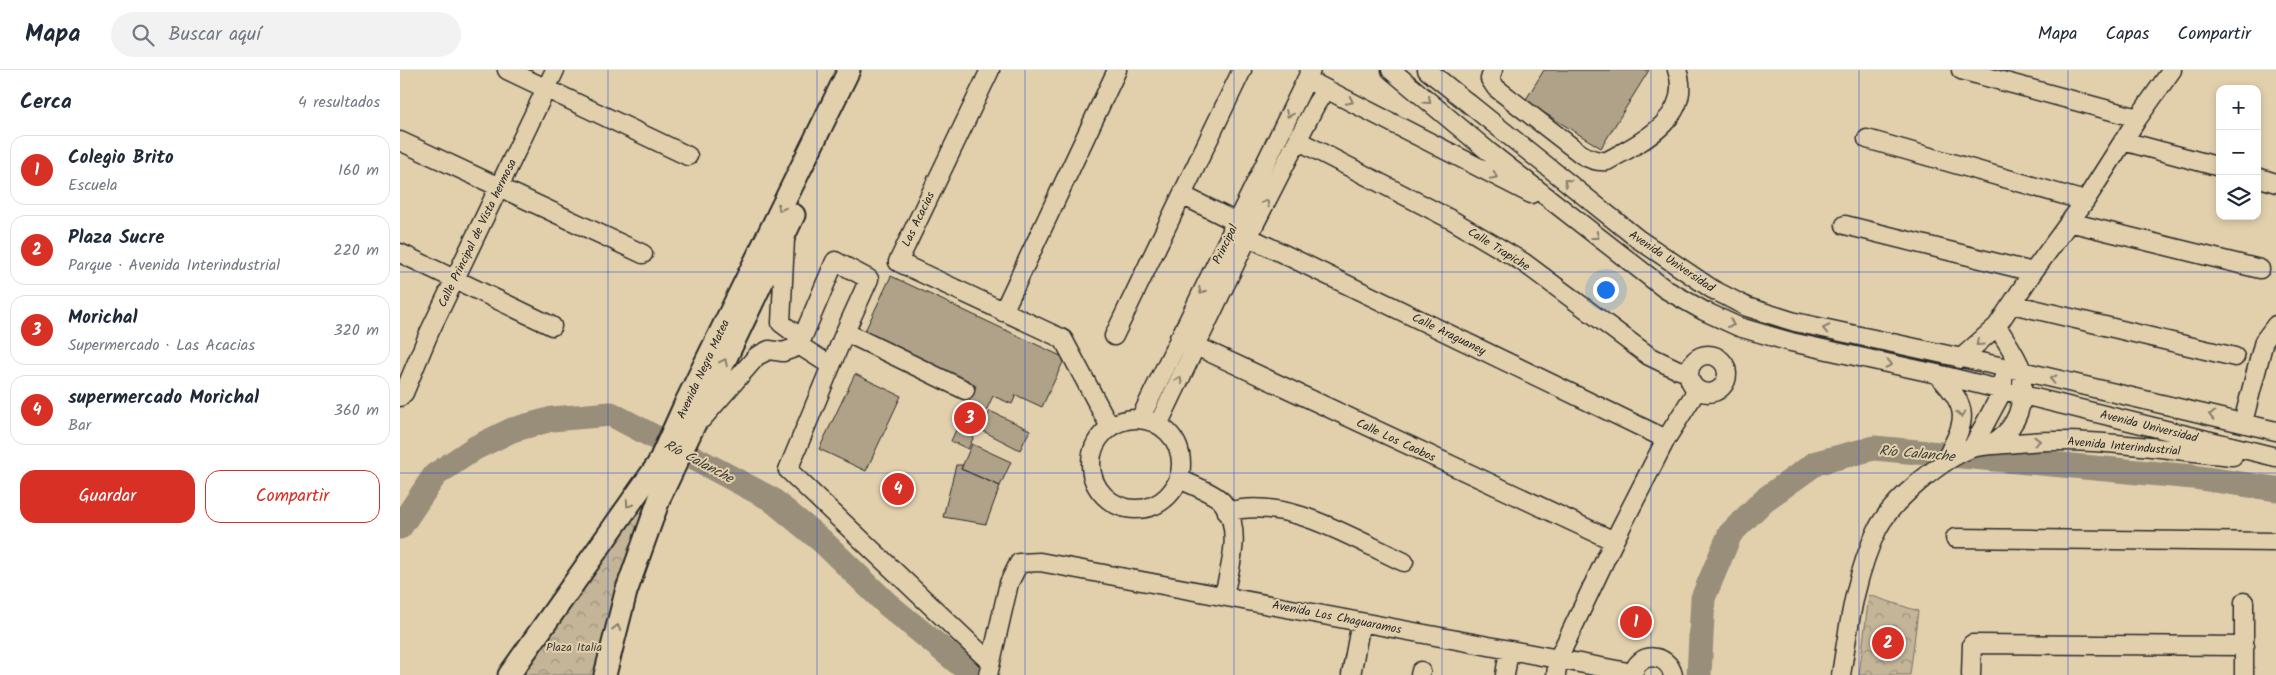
<!DOCTYPE html>
<html lang="es">
<head>
<meta charset="utf-8">
<style>
	body { margin:0; font-family:Kalam,sans-serif; background:#f2f2f3; color:#1f2937 }
	.controls { position:absolute; right:15px; top:15px; display:grid; overflow:hidden; border-radius:10px; box-shadow:0 2px 8px #0003 }
	.controls button { width:45px; height:45px; display:grid; place-items:center; padding:0; border:0; border-bottom:1px solid #e0e1e3; background:#fff; color:#1f2937; font:25px sans-serif }
	.you { position:absolute; left:1205px; top:219px; width:18px; height:18px; margin:-12px; border:4px solid #fff; border-radius:50%; background:#1a73e8; box-shadow:0 0 0 8px #1a73e833 }
	.badge { display:grid; place-items:center; width:32px; height:32px; border-radius:50%; background:#d93025; color:#fff; font-size:16px; font-weight:700 }
	.pin { position:absolute; translate:-50% -50%; border:2px solid #fff; box-shadow:0 1px 5px #0006 }
	.list { margin:0; padding:0; list-style:none }
	h2 { display:flex; justify-content:space-between; align-items:center; height:65px; margin:0; padding:0 20px; font-size:21px }
	h2 small { font-size:16px; font-weight:400; color:#747a83 }
	.list li { display:grid; grid-template-columns:32px 1fr auto; gap:15px; align-items:center; box-sizing:border-box; height:70px; margin:0 10px 10px; padding:0 10px; border:1px solid #e0e1e3; border-radius:15px }
	.list b { display:block; font-size:19px; white-space:nowrap }
	.list p { margin:0; font-size:16px; white-space:nowrap; color:#747a83 }
	.list em { font-size:16px; font-style:normal; color:#747a83 }
	.actions { display:flex; gap:10px; padding:15px 20px }
	.actions a { flex:1; padding:11px 0; border:1px solid #d93025; border-radius:15px; text-align:center; font-size:18px; color:#d93025 }
	.actions .main { background:#d93025; color:#fff }
	.icon { flex:none; width:28px; height:28px; fill:none; stroke:currentColor; stroke-width:2; stroke-linecap:round; stroke-linejoin:round }
	.map { position:relative; flex:none; width:1876px; height:605px; overflow:hidden }
	header { display:flex; align-items:center; gap:30px; box-sizing:border-box; height:70px; padding:0 25px; background:#fff; border-bottom:1px solid #e0e1e3 }
	header strong { font-size:24px }
	nav { display:flex; gap:28px; margin-inline-start:auto; font-size:18px }
	.search { width:350px; height:45px; background:#f2f2f3; display:flex; align-items:center; gap:12px; box-sizing:border-box; padding:0 18px; border-radius:28px; color:#747a83; font-size:19px }
	main { display:flex }
	aside { flex:1; background:#fff }
	.map>svg:first-child { display:block }
	.park { fill:url(#park-crowns); stroke:#787062 }
	.lines { fill:none; stroke-linecap:round; stroke-linejoin:round }
	.river { stroke:#998e7a; stroke-width:25 }
	.building { fill:#afa289; stroke:#2b2b2b }
	.minor-casing { stroke:#2b2b2b; stroke-width:21 }
	.major-casing { stroke:#2b2b2b; stroke-width:25 }
	.minor { stroke:#e2d0ad; stroke-width:18 }
	.major { stroke:#e2d0ad; stroke-width:21 }
	.oneway { stroke:#867e6c }
	.grid { fill:none; stroke:#1d4ed8; stroke-width:1; stroke-opacity:0.55 }
	.labels { text-anchor:middle; stroke-width:4; stroke-linejoin:round; paint-order:stroke }
	.street-label { font-size:12px; fill:#2b2b2b; stroke:#e2d0ad }
	.park-label { font-size:12px; fill:#42403b; stroke:#e2d0ad }
	.water-label { font-size:14px; font-style:italic; fill:#413f3b; stroke:#e2d0ad }
</style>
</head>
<body>
<header>
<strong>Mapa</strong>
<div class="search"><svg class="icon" aria-label="search" viewBox="0 0 24 24"><circle cx="10" cy="10" r="6"/><path d="M15 15l6 6"/></svg>Buscar aquí</div>
<nav><a>Mapa</a><a>Capas</a><a>Compartir</a></nav>
</header>
<main>
<aside>
<h2>Cerca<small>4 resultados</small></h2>
<ul class="list">
<li><span class="badge">1</span><div><b>Colegio Brito</b><p>Escuela</p></div><em>160 m</em></li>
<li><span class="badge">2</span><div><b>Plaza Sucre</b><p>Parque · Avenida Interindustrial</p></div><em>220 m</em></li>
<li><span class="badge">3</span><div><b>Morichal</b><p>Supermercado · Las Acacias</p></div><em>320 m</em></li>
<li><span class="badge">4</span><div><b>supermercado Morichal</b><p>Bar</p></div><em>360 m</em></li>
</ul>
<div class="actions"><a class="main">Guardar</a><a>Compartir</a></div>
</aside>
<div class="map">
<svg width="1876" height="605" viewBox="0 0 1876 605">
	<defs>
		<pattern id="park-crowns" width="20" height="18" patternUnits="userSpaceOnUse" patternTransform="scale(1.25)"><rect width="20" height="18" fill="#c4b598"/><path d="M2 6a3 3 0 1 1 6 0M12 15a3 3 0 1 1 6 0" fill="none" stroke="#9f937c"/></pattern>
	</defs>
	<rect width="100%" height="100%" fill="#e2d0ad"/>
	<filter id="ink" filterUnits="userSpaceOnUse"><feTurbulence type="fractalNoise" baseFrequency=".02" numOctaves="2"/><feDisplacementMap in="SourceGraphic" scale="10" xChannelSelector="R" yChannelSelector="G"/><feConvolveMatrix kernelMatrix="1 2 1 2 8 2 1 2 1" color-interpolation-filters="sRGB"/></filter>
	<g filter="url(#ink)">
		<path class="park" d="M253 415 196 605H120Z
			M1469 525 1518 541 1510 605H1459Z"/>
		<g class="lines">
			<path class="river" d="M0 457 35 405 75 378 112 360 152 349 211 344 371 429 422 471 487 534 571 603 577 605
				M1299 605 1303 528 1330 464 1364 430 1416 393 1474 378 1793 407 1876 419"/>
		</g>
		<path class="building" d="M1144 0H1249L1201 78 1125 31Z
			M491 206 665 288 642 337 616 325 612 334 593 326 568 379 551 371 576 316 464 263Z
			M455 304 501 326 466 401 419 379Z
			M590 341 630 360 620 380 581 360Z
			M572 374 611 392 600 416 561 399Z
			M556 395H563L561 399 600 416 586 454 543 447Z"/>
		<g class="lines">
			<defs>
				<path id="minor" d="M107 0 288 86
					M590 0 498 192 663 269 710 357
					M991 0 1088 81 1265 219 1304 241 1339 257 1391 272 1537 304 1876 387
					M1027 0 1238 169 1312 219 1347 237 1395 252 1622 301 1876 361
					M1093 0 1090 9 1096 18 1181 84C1189 89 1197 92 1207 91 1240 73 1294 47 1277 0
					M1561 0 1738 48
					M916 14 1131 124
					M1467 69 1685 131
					M0 71 243 184
					M899 71 1052 150 1123 192 1249 286 1276 299 1289 303
					M1723 71 1820 97
					M1857 107 1876 113
					M782 125 836 152
					M1669 152 1860 199
					M1445 155 1633 202
					M832 159 1266 369
					M385 169 381 253 397 265 401 271 400 276 430 295
					M0 183 152 256
					M1612 234 1835 287
					M603 242 717 0
					M445 262 565 320
					M714 266 842 0
					M779 268 1214 471
					M401 271 435 191 469 209 445 262 388 400 590 592
					M1289 304a19 19 0 1 1 38 0a19 19 0 1 1-38 0Z
					M1560 289 1597 256 1633 202 1685 131 1738 48 1772 0
					M1537 304C1573 341 1565 351 1544 393
					M0 327 4 323 29 263 155 0
					M302 349 357 286 369 280 383 282 400 276
					M740 349 911 0
					M691 394a45 45 0 1 1 90 0a45 45 0 1 1-90 0Z
					M1843 352 1864 271 1876 255
					M758 355 848 167 916 34 926 19
					M1591 374C1613 362 1623 341 1622 316 1622 311 1623 305 1622 301 1617 286 1605 270 1597 256
					M1572 378 1603 320V309
					M779 409C790 414 817 424 823 433 843 459 830 497 824 525
					M827 442C886 425 951 468 1004 492
					M1555 468 1876 472
					M588 605 609 513 619 493 640 492 1233 603
					M951 605 961 552
					M1020 605 1021 601
					M1105 605 1109 580
					M1156 605 1158 589 1214 471 1266 369 1297 320
					M1233 605C1237 581 1268 582 1273 605
					M1441 605C1449 555 1455 505 1478 458 1493 430 1542 389 1572 378 1582 375 1595 375 1606 374 1681 365 1758 379 1833 386
					M1571 605 1572 574 1845 576
					M1844 605V532"/>
				<path id="major" d="M109 605 258 394 286 332 449 0
					M205 605 226 522 260 427 394 145"/>
			</defs>
			<use href="#minor" class="minor-casing"/>
			<use href="#major" class="major-casing"/>
			<use href="#minor" class="minor"/>
			<use href="#major" class="major"/>
		</g>
		<defs><path id="oneway-chevron" d="M-2-3.5L2.5 0L-2 3.5" fill="none" stroke-width="1.6" stroke-linecap="round" stroke-linejoin="round" transform="scale(1.25)"/></defs>
		<g class="oneway">
			<use href="#oneway-chevron" transform="translate(950 31) rotate(27)"/>
			<use href="#oneway-chevron" transform="translate(1028 31) rotate(40)"/>
			<use href="#oneway-chevron" transform="translate(889 44) rotate(116)"/>
			<use href="#oneway-chevron" transform="translate(1094 106) rotate(27)"/>
			<use href="#oneway-chevron" transform="translate(1167 112) rotate(-141)"/>
			<use href="#oneway-chevron" transform="translate(866 133) rotate(-62)"/>
			<use href="#oneway-chevron" transform="translate(381 138) rotate(116)"/>
			<use href="#oneway-chevron" transform="translate(1196 166) rotate(38)"/>
			<use href="#oneway-chevron" transform="translate(802 221) rotate(116)"/>
			<use href="#oneway-chevron" transform="translate(1331 254) rotate(24)"/>
			<use href="#oneway-chevron" transform="translate(1426 259) rotate(-168)"/>
			<use href="#oneway-chevron" transform="translate(1579 273) rotate(138)"/>
			<use href="#oneway-chevron" transform="translate(324 292) rotate(-64)"/>
			<use href="#oneway-chevron" transform="translate(1489 294) rotate(12)"/>
			<use href="#oneway-chevron" transform="translate(1653 309) rotate(-167)"/>
			<use href="#oneway-chevron" transform="translate(779 310) rotate(-65)"/>
			<use href="#oneway-chevron" transform="translate(1561 344) rotate(87)"/>
			<use href="#oneway-chevron" transform="translate(1812 345) rotate(-167)"/>
			<use href="#oneway-chevron" transform="translate(1637 371) rotate(-1)"/>
			<use href="#oneway-chevron" transform="translate(229 434) rotate(125)"/>
			<use href="#oneway-chevron" transform="translate(217 558) rotate(-76)"/>
		</g>
	</g>
	<path class="grid" d="M208 0V605M417 0V605M625 0V605M834 0V605M1042 0V605M1251 0V605M1459 0V605M1668 0V605M0 202H1876M0 403H1876"/>
	<g class="labels">
		<g class="street-label">
			<text transform="translate(518 149) rotate(-64)" y="4">Las Acacias</text>
			<text transform="translate(77 163) rotate(-64)" y="4">Calle Principal de Vista hermosa</text>
			<text transform="translate(825 174) rotate(-64)" y="4">Principal</text>
			<text transform="translate(1099 179) rotate(32)" y="4">Calle Trapiche</text>
			<text transform="translate(1272 191) rotate(34)" y="4">Avenida Universidad</text>
			<text transform="translate(1049 264) rotate(26)" y="4">Calle Araguaney</text>
			<text transform="translate(303 299) rotate(-65)" y="4">Avenida Negra Matea</text>
			<text transform="translate(1749 356) rotate(14)" y="4">Avenida Universidad</text>
			<text transform="translate(996 370) rotate(25)" y="4">Calle Los Caobos</text>
			<text transform="translate(1724 376) rotate(5)" y="4">Avenida Interindustrial</text>
			<text transform="translate(937 547) rotate(11)" y="4">Avenida Los Chaguaramos</text>
		</g>
		<g class="park-label">
			<text x="174" y="581">Plaza Italia</text>
		</g>
		<g class="water-label">
			<text transform="translate(1517 383) rotate(5)" y="5">Río Calanche</text>
			<text transform="translate(299 391) rotate(28)" y="5">Río Calanche</text>
		</g>
	</g>
</svg>
<div class="controls">
<button>+</button>
<button>−</button>
<button><svg class="icon" aria-label="layers" viewBox="0 0 24 24"><path d="M12 4l9 5-9 5-9-5zM3 14l9 5 9-5"/></svg></button>
</div>
<div class="you"></div>
<div class="pin badge" style="left:1236px;top:552px">1</div>
<div class="pin badge" style="left:1488px;top:573px">2</div>
<div class="pin badge" style="left:570px;top:348px">3</div>
<div class="pin badge" style="left:498px;top:419px">4</div>
</div>
</main>
</body>
</html>
